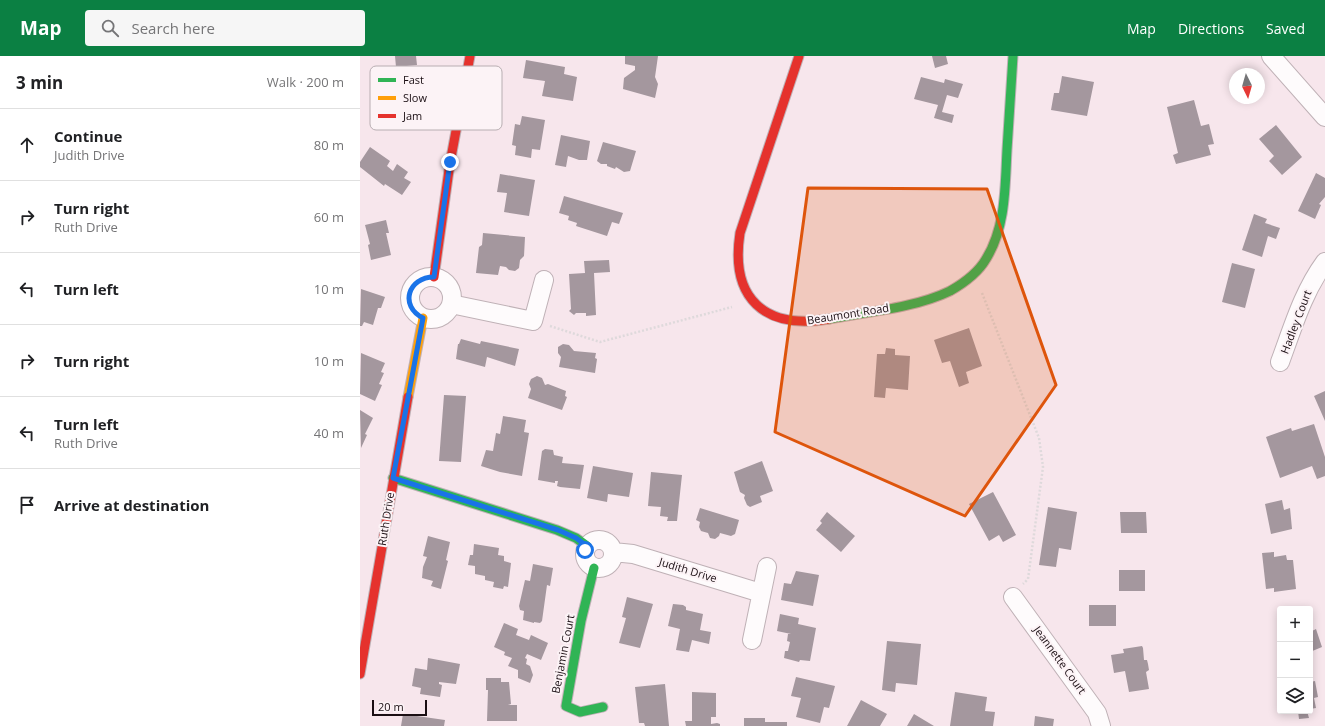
<!DOCTYPE html>
<html lang="en">
<head>
<meta charset="utf-8">
<style>
	body { margin:0; font-family:"Open Sans",sans-serif; background:#f6f6f6; color:#202124 }
	.controls { position:absolute; right:12px; bottom:12px; display:grid; overflow:hidden; border-radius:4px; box-shadow:0 2px 10px #0003 }
	.controls button { width:36px; height:36px; display:grid; place-items:center; padding:0; border:0; border-bottom:1px solid #e0e0e0; background:#fff; color:#202124; font:20px sans-serif }
	.compass { position:absolute; left:869px; top:12px; width:36px; height:36px; border-radius:50%; background:#fff; box-shadow:0 2px 10px #0003; rotate:175deg }
	.scale { position:absolute; left:12px; bottom:10px; width:55px; box-sizing:border-box; padding-left:4px; border:2px solid #1a0e13; border-top:0; font-size:11px; line-height:14px; white-space:nowrap; color:#1a0e13; -webkit-text-stroke:3px #fcf3f6; paint-order:stroke }
	.stop { position:absolute; width:12px; height:12px; margin:-9px; border:3px solid #1a73e8; border-radius:50%; background:#fff }
	.stop.end { background:#1a73e8; border-color:#fff; box-shadow:0 1px 4px #0008 }
	.list { margin:0; padding:0; list-style:none }
	h2 { display:flex; justify-content:space-between; align-items:center; height:52px; margin:0; padding:0 16px; font-size:17px }
	h2 small { font-size:13px; font-weight:400; color:#757577 }
	.list li { display:grid; grid-template-columns:26px 1fr auto; gap:12px; align-items:center; box-sizing:border-box; height:72px; padding:0 16px; border-top:1px solid #e0e0e0 }
	.list b { display:block; font-size:15px; white-space:nowrap }
	.list p { margin:0; font-size:13px; white-space:nowrap; color:#757577 }
	.list em { font-size:13px; font-style:normal; color:#757577 }
	.icon { flex:none; width:22px; height:22px; fill:none; stroke:currentColor; stroke-width:2; stroke-linecap:round; stroke-linejoin:round }
	.map { position:relative; flex:none; width:965px; height:670px; overflow:hidden }
	header { display:flex; align-items:center; gap:24px; box-sizing:border-box; height:56px; padding:0 20px; background:#0b8043; color:#fff }
	header strong { font-size:19px }
	nav { display:flex; gap:22px; margin-inline-start:auto; font-size:14px }
	.search { width:280px; height:36px; background:#f6f6f6; display:flex; align-items:center; gap:10px; box-sizing:border-box; padding:0 14px; border-radius:4px; color:#757577; font-size:15px }
	main { display:flex }
	aside { flex:1; background:#fff }
	.map>svg:first-child { display:block }
	.building { fill:#a4979e }
	.lines { fill:none; stroke-linecap:round; stroke-linejoin:round }
	.street-casing { stroke:#bfb1b6; stroke-width:20 }
	.fast-casing { stroke:#bfb1b6; stroke-width:11 }
	.slow-casing { stroke:#bfb1b6; stroke-width:11 }
	.jam-casing { stroke:#bfb1b6; stroke-width:11 }
	.path { stroke:#ded9db; stroke-width:2.5; stroke-dasharray:2 2; stroke-linecap:butt }
	.street { stroke:#fefbfc; stroke-width:18 }
	.fast { stroke:#30b455; stroke-width:9 }
	.slow { stroke:#ff9f0a; stroke-width:9 }
	.jam { stroke:#e5322d; stroke-width:9 }
	.route { stroke:#1a73e8; stroke-width:5 }
	.marked { fill:#de550c; fill-opacity:0.2; stroke:#de550c; stroke-width:3; stroke-linejoin:round }
	.labels { text-anchor:middle; stroke-width:4; stroke-linejoin:round; paint-order:stroke }
	.street-label { font-size:11px; fill:#1a0e13; stroke:#fcf3f6 }
	.key { fill:#fcf3f6; stroke:#b8aeb2; stroke-width:1 }
	.key-label { font-size:11px; fill:#1a0e13 }
</style>
</head>
<body>
<header>
<strong>Map</strong>
<div class="search"><svg class="icon" aria-label="search" viewBox="0 0 24 24"><circle cx="10" cy="10" r="6"/><path d="M15 15l6 6"/></svg>Search here</div>
<nav><a>Map</a><a>Directions</a><a>Saved</a></nav>
</header>
<main>
<aside>
<h2>3 min<small>Walk · 200 m</small></h2>
<ul class="list">
<li><svg class="icon" aria-label="ahead" viewBox="0 0 24 24"><path d="M12 20V5M6 11l6-6 6 6"/></svg><div><b>Continue</b><p>Judith Drive</p></div><em>80 m</em></li>
<li><svg class="icon" aria-label="right" viewBox="0 0 24 24"><path d="M7 20v-9h11M14 6l5 5-5 5"/></svg><div><b>Turn right</b><p>Ruth Drive</p></div><em>60 m</em></li>
<li><svg class="icon" aria-label="left" viewBox="0 0 24 24"><path d="M17 20v-9H6M10 6l-5 5 5 5"/></svg><div><b>Turn left</b></div><em>10 m</em></li>
<li><svg class="icon" aria-label="right" viewBox="0 0 24 24"><path d="M7 20v-9h11M14 6l5 5-5 5"/></svg><div><b>Turn right</b></div><em>10 m</em></li>
<li><svg class="icon" aria-label="left" viewBox="0 0 24 24"><path d="M17 20v-9H6M10 6l-5 5 5 5"/></svg><div><b>Turn left</b><p>Ruth Drive</p></div><em>40 m</em></li>
<li><svg class="icon" aria-label="arrive" viewBox="0 0 24 24"><path d="M6 21V4h12l-3 4 3 4H6"/></svg><div><b>Arrive at destination</b></div></li>
</ul>
</aside>
<div class="map">
<svg width="965" height="670" viewBox="0 0 965 670">
	<rect width="100%" height="100%" fill="#f7e6ec"/>
	<path class="building" d="M35 0H56L57 9 36 11Z
		M265 0H298L295 21 298 28 295 42 263 33 264 22 275 14V10L265 8Z
		M572 0H586L588 8 575 12Z
		M166 4 205 11 204 18 217 21 213 45 182 40 185 25 163 22Z
		M702 20 734 26 727 60 691 54 694 37H699Z
		M561 21 584 27 585 23 603 28 598 42 587 39 582 56 594 59 592 67 574 62 578 49 554 43Z
		M834 44 841 70 849 68 854 88 848 89 851 99 816 108 813 99 818 97 807 51Z
		M162 60 185 64 180 94 172 93 171 102 155 99 156 90 152 89 155 68 160 69Z
		M916 69 942 101 922 119 909 105 914 100 899 83Z
		M201 79 230 85 227 104H219L208 100 206 111 195 109Z
		M243 86 276 95 270 115 264 116 256 111 255 113 247 110V108H241L237 105Z
		M10 91 30 105 27 110 33 115 37 108 48 116 44 122 51 126 42 139 25 128 24 130 0 111V106Z
		M956 117 965 122V141L959 148 961 149 955 163 938 155Z
		M140 118 175 124 169 160 144 156 147 137 137 136Z
		M204 140 263 157 259 168 252 166 247 180 216 170 217 167 208 164 209 160 199 157Z
		M894 158 907 163 905 167 920 172 916 183 908 180 902 201 882 194Z
		M26 164 29 177H26L31 199 11 204 8 189 10 188 5 169Z
		M123 177 165 181 164 200 160 204 159 212 155 215 149 214 146 211 140 210 138 219 116 217 119 191 122 189Z
		M249 204 250 216 234 217 236 259 226 260V257H216L214 259 209 255 211 253 209 218 225 217 224 205Z
		M872 207 895 213 885 252 862 246Z
		M1 233 25 241 21 252H18L13 269 4 266 2 270H0Z
		M609 272 622 310 606 316 609 327 599 331 590 305 582 307 574 284Z
		M101 283 120 288 121 285 159 293 155 310 127 301 125 311 96 303 98 288H99Z
		M203 288 209 289 214 295 236 297 235 302 237 303 235 317 199 311 201 301 198 297V291Z
		M526 292 535 293V299L550 300 548 334 526 332 525 342 514 341 517 298H525Z
		M1 297 25 307 21 316 24 317 19 328 22 329 15 345 0 338Z
		M177 320 182 322 185 329 188 328 206 335 205 340 207 341 202 354 168 342 171 333 169 328 171 323Z
		M965 335V365L954 340Z
		M84 339 106 340 101 406 79 405Z
		M0 354 13 362 5 378 7 379 1 392Z
		M143 360 166 364 164 376 169 377 162 420 140 416 121 410 126 394 133 395 136 377 140 378Z
		M954 368 965 401V420L957 423 952 410 920 422 906 381 931 372 932 375Z
		M185 393 193 394 194 399 203 401 202 407 224 409 220 433 200 431 197 430 198 425H195V427L178 424 182 395Z
		M402 405 413 435 400 440 402 446 390 451 387 449 384 442 385 439 380 436 374 416Z
		M233 410 273 417 269 441 248 438 247 446 227 442Z
		M291 416 322 419 317 465H307L308 461 300 460 301 451 288 450Z
		M633 436 656 479 643 486 639 479 629 485 609 448Z
		M922 444 924 454 930 452 932 473 911 478 905 448Z
		M688 451 717 456 711 494 699 492 696 511 679 509Z
		M340 452 379 464 375 478 371 480 360 477 359 480 355 483 350 482 348 477 341 475 339 471 340 466 336 464Z
		M467 456 495 480 481 496 456 474 462 467 460 465Z
		M760 456H786L787 477H761Z
		M68 480 90 486 86 504 88 505 81 533 71 530 73 525 62 522 63 511 67 501 63 500Z
		M114 488 139 492 138 499 144 500V505L151 507 148 531 144 530 143 533 133 531 134 526 125 524V520L115 518V510L108 509 110 499H113Z
		M914 496V501L926 499 927 504H933L936 533 914 536V532L906 533 902 497Z
		M173 508 193 512 190 530 187 529 182 565 180 567 174 566V567L163 564 164 555 160 554 159 550 165 524 170 525Z
		M759 514H785V535H759Z
		M436 515 459 519 453 550 421 544 424 527 431 528Z
		M267 541 293 548 280 592 259 587 266 562 262 561Z
		M313 548 323 549 326 551V554L343 558 340 574 351 576 349 588 332 584 329 596 316 594 320 573 308 570Z
		M729 549H756V570H729Z
		M420 558 439 562 438 568 456 572 450 605 440 604 439 606 424 602 425 595H428L430 586 427 585 428 578H431L417 575Z
		M144 567 158 573 156 579 169 584 171 579 188 587 181 604 167 598 165 602 167 603 166 608 170 610 173 619 170 627 158 622V614L148 610 152 602 144 599 145 596 134 591Z
		M956 573 962 591 950 596V576Z
		M527 585 561 588 557 629 536 627 535 636 522 634Z
		M782 590 783 592 784 604H787L788 608 789 614 786 616 789 633 769 636 765 615 754 617 751 599 764 597 763 593Z
		M68 602 100 608 96 628 79 626V628L82 629 80 641 60 638 61 632 52 630 55 612 67 614Z
		M436 621 475 630 469 652 464 651 460 667 436 661 441 642 431 640Z
		M126 622H141V626H149L151 648 148 649H157V665H127L128 634H126Z
		M955 625 958 641 954 642 956 652 950 653V626Z
		M305 628 309 670H285L284 667H279L275 631Z
		M332 636 356 637V661H351V668L357 667 360 668V670H326L325 665H332Z
		M595 636 627 641 625 655 635 656 633 670H590Z
		M501 644 527 658 520 670H487Z
		M938 655H947L949 662 939 663Z
		M43 658 85 664 84 670H41Z
		M554 658 574 670H547Z
		M675 660 694 663 693 670H674Z
		M384 662H405V666H427V670H384Z"/>
	<g class="lines">
		<defs>
			<path id="street" d="M911 0 965 61
				M50 242a21 21 0 1 1 42 0a21 21 0 1 1-42 0Z
				M91 248 173 265 184 224
				M920 306C933 271 943 236 965 206
				M225 498a14 14 0 1 1 28 0a14 14 0 1 1-28 0Z
				M253 496 273 498 401 537
				M653 541 737 657 741 670
				M392 584 407 511"/>
			<path id="fast" d="M469 263C507 256 555 252 590 235 604 227 618 217 626 203 646 171 645 131 647 94 649 63 651 31 653 0
				M33 422 197 474 216 482 227 490
				M234 512 221 565 206 650 220 656 243 651"/>
			<path id="slow" d="M48 341 63 262"/>
			<path id="jam" d="M439 0 380 177C370 242 404 274 469 263
				M74 221 90 107 110 0
				M0 618 48 341"/>
		</defs>
		<use href="#street" class="street-casing"/>
		<use href="#fast" class="fast-casing"/>
		<use href="#slow" class="slow-casing"/>
		<use href="#jam" class="jam-casing"/>
		<path class="path" d="M622 237 679 382 683 411 668 523 663 528
			M190 270 240 286 372 251"/>
		<use href="#street" class="street"/>
		<use href="#fast" class="fast"/>
		<use href="#slow" class="slow"/>
		<use href="#jam" class="jam"/>
	</g>
	<g class="lines">
		<path class="route" d="M90 106 74 221C48 221 39 250 63 262L33 422 198 474 216 482 227 490 225 494"/>
	</g>
	<path class="marked" d="M448 132 627 133 696 329 605 460 415 376Z"/>
	<g class="labels">
		<g class="street-label">
			<text transform="translate(488 258) rotate(-9)" y="4">Beaumont Road</text>
			<text transform="translate(936 266) rotate(-69)" y="4">Hadley Court</text>
			<text transform="translate(26 463) rotate(-81)" y="4">Ruth Drive</text>
			<text transform="translate(328 514) rotate(17)" y="4">Judith Drive</text>
			<text transform="translate(203 598) rotate(-79)" y="4">Benjamin Court</text>
			<text transform="translate(700 604) rotate(54)" y="4">Jeannette Court</text>
		</g>
	</g>
	<rect x="10" y="10" width="132" height="64" rx="6" class="key"/>
	<rect x="18" y="22" width="18" height="4" fill="#30b455"/>
	<rect x="18" y="40" width="18" height="4" fill="#ff9f0a"/>
	<rect x="18" y="58" width="18" height="4" fill="#e5322d"/>
	<g class="key-label">
		<text x="43" y="28">Fast</text>
		<text x="43" y="46">Slow</text>
		<text x="43" y="64">Jam</text>
	</g>
</svg>
<div class="controls">
<button>+</button>
<button>−</button>
<button><svg class="icon" aria-label="layers" viewBox="0 0 24 24"><path d="M12 4l9 5-9 5-9-5zM3 14l9 5 9-5"/></svg></button>
</div>
<svg class="compass" viewBox="-18 -18 36 36"><path d="M0-13l5 13h-10z" fill="#e53935"/><path d="M0 13l5-13h-10z" fill="#757577"/></svg>
<div class="scale">20 m</div>
<div class="stop" style="left:225px;top:494px"></div>
<div class="stop end" style="left:90px;top:106px"></div>
</div>
</main>
</body>
</html>
